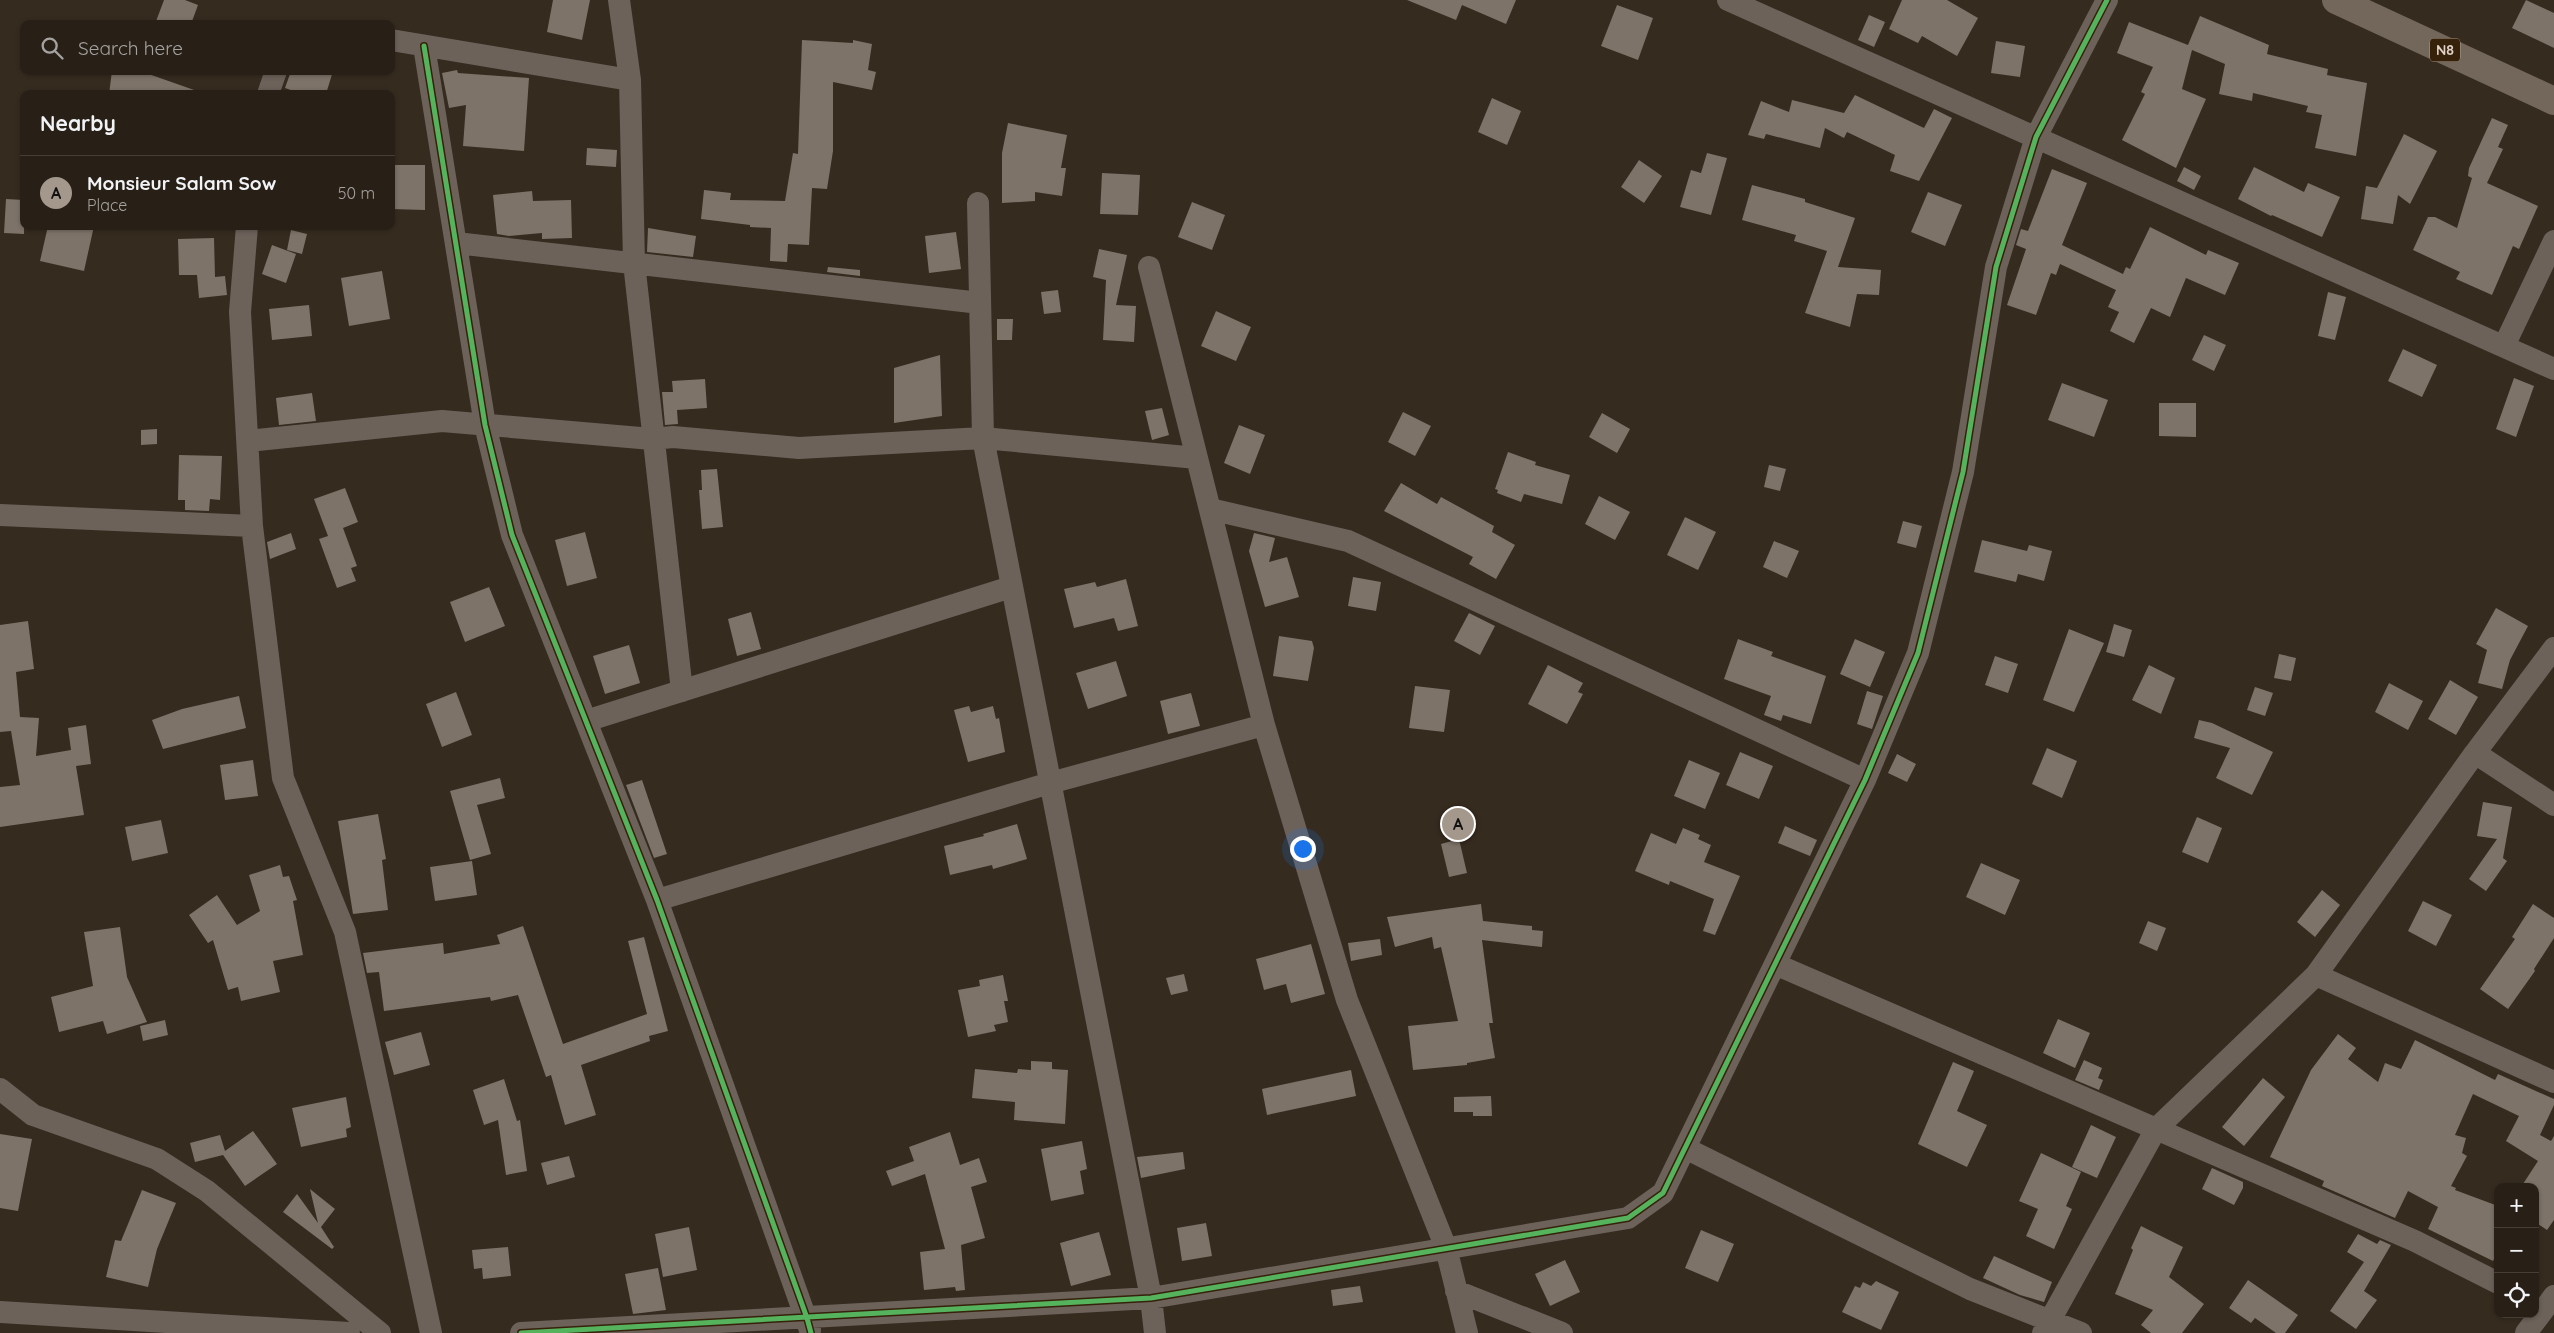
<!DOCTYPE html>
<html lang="en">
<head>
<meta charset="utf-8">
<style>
	body { margin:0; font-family:Quicksand,sans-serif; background:#342d24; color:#f1f3f6 }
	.controls { position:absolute; right:15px; bottom:15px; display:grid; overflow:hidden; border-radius:10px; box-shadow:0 1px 4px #0004 }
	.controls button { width:45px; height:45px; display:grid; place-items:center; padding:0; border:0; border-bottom:1px solid #443e36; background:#282017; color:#f1f3f6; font:25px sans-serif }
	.you { position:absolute; left:1302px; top:848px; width:18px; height:18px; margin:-12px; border:4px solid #fff; border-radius:50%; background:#1a73e8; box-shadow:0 0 0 8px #1a73e833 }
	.badge { display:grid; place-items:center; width:32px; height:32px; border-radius:50%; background:#a4988c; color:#111; font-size:16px; font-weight:700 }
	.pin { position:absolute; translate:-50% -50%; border:2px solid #fff; box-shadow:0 1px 5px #0006 }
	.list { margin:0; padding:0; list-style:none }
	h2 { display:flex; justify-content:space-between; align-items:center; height:65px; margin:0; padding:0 20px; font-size:21px }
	h2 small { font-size:16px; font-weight:400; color:#a5a3a1 }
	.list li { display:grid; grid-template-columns:32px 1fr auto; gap:15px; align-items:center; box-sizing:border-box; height:75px; padding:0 20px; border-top:1px solid #443e36 }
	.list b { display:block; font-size:19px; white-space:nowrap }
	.list p { margin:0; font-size:16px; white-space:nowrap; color:#a5a3a1 }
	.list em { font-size:16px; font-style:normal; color:#a5a3a1 }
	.icon { flex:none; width:28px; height:28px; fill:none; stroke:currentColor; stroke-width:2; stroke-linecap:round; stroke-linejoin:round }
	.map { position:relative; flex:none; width:2554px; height:1333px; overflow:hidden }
	.search { position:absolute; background:#282017; box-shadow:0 1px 4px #0004; left:20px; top:20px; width:375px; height:55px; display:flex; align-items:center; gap:12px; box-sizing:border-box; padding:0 18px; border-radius:10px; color:#a5a3a1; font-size:19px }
	.panel { position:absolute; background:#282017; box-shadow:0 1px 4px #0004; left:20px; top:90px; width:375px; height:140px; border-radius:10px }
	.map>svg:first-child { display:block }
	.building { fill:#7d7369 }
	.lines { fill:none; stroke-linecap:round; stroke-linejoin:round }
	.minor { stroke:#6c625a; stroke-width:22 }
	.primary { stroke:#73675b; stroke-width:28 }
	.cycleway-casing { stroke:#36210b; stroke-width:8 }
	.cycleway { stroke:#56b35d; stroke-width:5 }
	.labels { text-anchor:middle; stroke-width:5; stroke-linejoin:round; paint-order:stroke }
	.shield { fill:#36210b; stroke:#ad9d8e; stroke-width:1 }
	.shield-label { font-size:14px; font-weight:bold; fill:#e0d2c6 }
</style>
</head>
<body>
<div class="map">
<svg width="2554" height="1333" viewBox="0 0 2554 1333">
	<rect width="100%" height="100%" fill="#362b1f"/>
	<path class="building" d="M164 0H185L198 5 191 24H155Z
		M553 0H590L582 40 547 32Z
		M1407 0H1516L1506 24 1462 5 1456 20Z
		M1902 0H1947L1978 18 1957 56 1922 36 1918 43 1889 29Z
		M2526 0 2554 13V48L2512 28Z
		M1617 5 1653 18 1638 60 1601 46Z
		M1869 15 1885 22 1874 47 1858 40Z
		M2200 16 2269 45 2267 54 2328 69 2327 75 2367 83 2356 156 2315 148 2322 115 2306 112 2308 106 2253 93 2252 101 2219 94 2225 64 2192 50 2182 89 2206 99 2176 168 2122 140 2145 94 2141 92 2153 67 2117 53 2129 22 2188 45Z
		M802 40 853 43V40L872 44 868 70 876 72 872 90 833 82V151L827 189 812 188 809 245 788 244 787 262 770 261 771 228 750 227V225L701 219 704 190 731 193 730 200 785 201 793 153 798 154Z
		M1996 41 2025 46 2020 77 1991 73Z
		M457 70 458 73 529 78 524 151 463 146 466 105 449 108 442 73Z
		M112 71H140L197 91V94H109Z
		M291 71H333L326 94H302L285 88Z
		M1855 95 1924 128 1934 109 1952 118 1919 181 1890 171 1895 155 1847 132 1844 138 1825 128 1820 148 1766 134 1764 139 1748 135 1761 101 1789 112 1792 100 1844 113Z
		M1492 98 1521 111 1507 145 1478 132Z
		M2492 118 2508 125 2498 147 2503 149 2487 183 2538 206 2519 249 2513 246 2492 295 2456 279 2460 272 2413 250 2428 217H2435L2457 228 2472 178 2468 176 2469 168Z
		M1008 123 1067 135 1061 168H1066L1062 196 1035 192V201L1002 203V153Z
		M2404 134 2437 151 2410 204 2398 195 2393 224 2361 219 2366 186 2377 188Z
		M587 148 617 150 616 167 586 165Z
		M1707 153 1727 158 1711 215 1680 207 1691 170 1701 173Z
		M1639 160 1662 176 1644 203 1621 187Z
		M391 165H425V210L391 209Z
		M2184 167 2201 176 2194 190 2177 181Z
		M2254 167 2304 192 2308 183 2340 197 2322 237 2272 215 2271 216 2238 199Z
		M2052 169 2087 183 2062 245 2123 274 2126 267 2130 269 2150 227 2206 255 2208 250 2239 263 2225 295 2186 278 2170 317 2151 308 2134 343 2110 331 2119 312 2108 307 2116 290 2060 264 2056 275 2051 273 2036 315 2007 305 2026 249 2016 245 2021 229 2028 231Z
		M1102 173 1140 175 1138 215 1100 214Z
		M1752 185 1805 199V202L1855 218 1838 267 1881 270 1879 295 1857 294 1850 327 1805 313 1827 251 1794 241 1796 235 1742 220Z
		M532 191 533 201 571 200 572 238 542 239V233L509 236 497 234 493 195Z
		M1928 192 1962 205 1945 246 1911 232Z
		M6 199 24 200V234L4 233Z
		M1192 202 1225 215 1212 250 1178 237Z
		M48 226H94L84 271 40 261Z
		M648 228 696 236 693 257 647 252Z
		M291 230 307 234 302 254 287 250Z
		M956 232 961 269 929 273 925 236Z
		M214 238 215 277 225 276 227 295 199 298 197 275H179L178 239Z
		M272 245 296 254 286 283 262 274Z
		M1099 249 1127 255 1116 305 1136 306 1134 342 1103 340 1106 280 1093 277Z
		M828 267 860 270V276L827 272Z
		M382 271 390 319 349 326 341 278Z
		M1058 290 1061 312 1044 314 1041 292Z
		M2328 292 2346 297 2335 340 2318 336Z
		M309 305 312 336 272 340 269 309Z
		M1216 311 1251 327 1236 361 1201 346Z
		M997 319H1013L1012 340H997Z
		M2204 335 2226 345 2214 371 2192 360Z
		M2403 349 2437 365 2422 397 2388 381Z
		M940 355 942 416 894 423V368Z
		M2514 378 2534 386 2516 437 2496 429Z
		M705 379 707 408 677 410 678 424 665 425 662 392H673L672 381Z
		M2062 383 2108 400 2094 437 2048 420Z
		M312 393 316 421 279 425 276 398Z
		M2159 403H2196V437L2159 436Z
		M1162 408 1169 435 1152 440 1145 411Z
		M1403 412 1431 426 1415 456 1388 442Z
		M1602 413 1630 429 1617 453 1589 437Z
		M1239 425 1265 435 1250 474 1224 463Z
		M157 429V444L141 445V430Z
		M1508 452 1536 462 1535 465 1570 475 1562 504 1524 494 1521 502 1497 493 1498 490 1495 489Z
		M179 455 222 456 220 500 210 499 209 511 185 510V500H178Z
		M1769 465 1786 469 1780 491 1764 487Z
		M717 469 723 527 702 529 699 490H702L701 470Z
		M1401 483 1437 504 1441 497 1494 526 1492 532 1515 545 1496 579 1469 564 1473 557 1384 511Z
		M345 488 358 522 343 528 357 566 351 568 356 581 337 588 319 539 328 536 314 499Z
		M1599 496 1630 512 1615 540 1585 524Z
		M1685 517 1716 532 1698 570 1667 555Z
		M1903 521 1922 526 1916 548 1897 543Z
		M585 532 597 578 567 586 555 540Z
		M291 533 296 549 270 559 267 542Z
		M1254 533 1275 538 1269 562 1287 557 1299 597 1265 607 1249 551Z
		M1982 540 2027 551 2029 545 2052 551 2044 581 2018 574 2016 582 1974 572Z
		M1774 541 1799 551 1787 578 1763 567Z
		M1353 577 1381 582 1376 611 1348 606Z
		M1126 579 1138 626 1118 631 1114 618 1074 628 1064 589 1095 582 1097 587Z
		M489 587 505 626 465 642 450 602Z
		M2496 608 2528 626 2510 660 2502 689 2478 683 2487 650 2476 644Z
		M751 612 761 649 737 656 728 619Z
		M1469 613 1495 626 1480 655 1454 641Z
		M28 621 34 669 16 672 20 717 39 718 36 756 71 750 68 728 86 725 91 764 76 766 84 815 0 827V787L20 785 11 731 0 732V625Z
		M2114 624 2132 630 2124 657 2106 652Z
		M2069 629 2104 643 2074 712 2043 700Z
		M1279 636 1312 641 1314 648 1308 681 1273 676Z
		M1738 639 1773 652 1771 656 1826 676 1811 724 1783 715 1781 721 1764 715 1771 696 1724 679Z
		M1855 639 1885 652 1870 687 1840 674Z
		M629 645 640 683 605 694 593 656Z
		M2279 654 2296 658 2291 681 2274 678Z
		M1995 656 2018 664 2008 693 1985 685Z
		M1116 661 1127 696 1088 709 1076 673Z
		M1548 665 1583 683 1578 692 1583 694 1567 724 1528 704Z
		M2149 665 2175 678 2161 714 2132 700Z
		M2450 680 2478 697 2456 735 2428 719Z
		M2389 683 2423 701 2408 730 2375 712Z
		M1415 686 1450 690 1444 732 1409 728Z
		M2255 687 2273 693 2265 716 2247 710Z
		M1867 691 1883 696 1872 729 1857 724Z
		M456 692 472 735 442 747 426 704Z
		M1191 693 1200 726 1168 734 1160 701Z
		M239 696 246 728 163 749 152 720 182 709Z
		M969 706 971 712 993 706 996 719 999 718 1005 752 968 762 954 710Z
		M2199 720 2212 723 2273 752 2252 795 2216 778 2230 748 2194 738Z
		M2047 748 2077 761 2062 798 2032 784Z
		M1740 752 1773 766 1759 799 1726 785Z
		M1897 754 1916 764 1907 782 1888 773Z
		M253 760 258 796 225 800 220 765Z
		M1689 760 1720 773 1705 809 1674 796Z
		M500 778 505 798 477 805 491 854 470 860 450 791Z
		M642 780 667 854 654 858 626 785Z
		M2483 802 2512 807 2503 858 2507 861 2486 891 2469 879 2497 839 2477 836Z
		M378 814 386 859 382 860 388 910 353 914 338 821Z
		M2197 817 2222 828 2208 863 2182 852Z
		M161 820 168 853 132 861 125 827Z
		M1017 824 1027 859 993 869 992 865 950 875 944 846 984 836 983 834Z
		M1785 826 1817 840 1810 856 1778 843Z
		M1683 828 1700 835 1698 839 1711 845 1704 862 1740 876 1715 935 1703 931 1714 899 1670 881 1669 885 1635 871 1651 833 1676 844Z
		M1459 839 1467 873 1449 877 1441 844Z
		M472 861 477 895 435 901 430 867Z
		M1981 863 2020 880 2005 915 1966 897Z
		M280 865 283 877 289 876 297 900 293 901 303 955 273 961 280 992 241 1001 238 987 228 990 213 940 208 943 189 915 217 895 237 925 260 911 249 875Z
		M2322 890 2340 905 2315 937 2297 922Z
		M2423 901 2452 915 2436 946 2408 931Z
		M1481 904 1483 921 1532 926V930L1543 931 1542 947 1482 940 1493 1023H1489L1495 1058 1467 1063V1065L1413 1070 1408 1026 1458 1021 1441 947 1434 949 1432 937 1395 947 1387 917Z
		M2533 904 2554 918V938L2534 969 2535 971 2508 1009 2480 989 2515 939 2512 937Z
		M2148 921 2166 928 2157 951 2139 943Z
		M523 926 563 1044 647 1014 628 941 644 937 668 1031 649 1036 650 1041 581 1065 596 1115 565 1125 551 1075 546 1077 518 995 491 1001 490 997 384 1011 379 972 367 973 363 953 443 943 444 954 500 944 497 935Z
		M120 927 127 977 147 1022 107 1034 103 1021 59 1032 51 997 93 986 84 932Z
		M1380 939 1382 955 1351 961 1348 943Z
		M1311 944 1325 994 1291 1003 1286 984 1264 990 1256 959Z
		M1184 974 1188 991 1171 995 1166 978Z
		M1003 975 1008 1001H1004L1008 1022 994 1025 996 1031 968 1037 958 990 980 986 979 980Z
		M2058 1019 2090 1033 2075 1068 2043 1053Z
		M165 1020 168 1035 143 1041 140 1026Z
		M421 1032 430 1065 394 1075 385 1042Z
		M2338 1034 2356 1048 2348 1059 2378 1082 2385 1063 2401 1069 2415 1040 2495 1080 2498 1074 2554 1099V1105L2540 1135 2551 1141 2554 1136V1220L2547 1230 2535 1222V1187H2521L2538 1161 2506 1141 2519 1116 2473 1094 2455 1135 2466 1138 2462 1153 2467 1156 2451 1186 2456 1188 2455 1190 2498 1206V1253L2493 1261 2428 1229 2438 1207 2408 1191 2395 1218 2322 1186 2324 1181 2270 1157 2311 1070Z
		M2084 1060 2102 1068 2098 1078 2103 1080 2099 1090 2075 1080Z
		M1031 1061 1052 1062V1069L1068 1070 1065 1124 1014 1120 1015 1102 972 1098 975 1069 1017 1073 1018 1069 1031 1070Z
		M1953 1062 1974 1071 1957 1111 1987 1125 1967 1167 1918 1144Z
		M1351 1070 1356 1096 1267 1115 1262 1089Z
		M2263 1078 2285 1097 2244 1146 2222 1127Z
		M504 1079 517 1121 520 1120 527 1171 506 1175 498 1120 484 1125 473 1090Z
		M1491 1096 1492 1116H1473V1112H1454V1097Z
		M346 1097 351 1127 346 1129 347 1137 301 1147 292 1108Z
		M2091 1125 2116 1137 2097 1178 2072 1167Z
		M253 1131 277 1164 245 1186 223 1155 195 1162 190 1143 220 1135 225 1151Z
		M950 1132 960 1165 979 1158 987 1182 971 1187 985 1238 961 1245 965 1290 956 1291 955 1287 924 1290 920 1252 945 1249 925 1174 892 1186 886 1171 914 1161 909 1147Z
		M0 1134 32 1139 18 1211 0 1208Z
		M1082 1141 1087 1169 1080 1171 1084 1194 1051 1201 1041 1149Z
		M1183 1152 1185 1169 1141 1178 1137 1157Z
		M2041 1153 2081 1172 2066 1206 2072 1209 2054 1249 2026 1236 2038 1209 2019 1201Z
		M569 1156 575 1177 547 1185 541 1163Z
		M2212 1168 2243 1182V1188L2234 1205 2202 1189Z
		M310 1189 335 1209 321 1227 334 1247 332 1249 283 1212 297 1194 318 1223Z
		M142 1190 176 1203 157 1249 148 1287 106 1277 115 1240 121 1241Z
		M1206 1223 1212 1256 1182 1261 1177 1228Z
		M2141 1226 2183 1247 2169 1277 2204 1304 2182 1333H2151L2141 1325 2153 1310 2115 1294 2133 1250 2131 1248Z
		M689 1227 697 1270 663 1277 655 1234Z
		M1701 1230 1734 1244 1718 1282 1685 1268Z
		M1099 1232 1111 1275 1071 1286 1060 1243Z
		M2358 1234 2377 1244 2380 1240 2391 1245 2364 1291 2377 1300 2356 1329 2330 1311 2364 1262 2347 1252Z
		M508 1247 511 1276 483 1279 482 1268 474 1269 472 1250Z
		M1994 1256 2052 1282 2044 1302 2020 1295 1983 1278Z
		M1565 1260 1580 1292 1550 1306 1535 1274Z
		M658 1268 666 1310 633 1314 625 1274Z
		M2248 1280 2298 1315 2285 1333H2276L2255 1318 2251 1323 2229 1308Z
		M1876 1281 1899 1292 1881 1330 1842 1312 1855 1286 1860 1288 1863 1282 1871 1286Z
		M1360 1286 1363 1302 1333 1306 1331 1290Z"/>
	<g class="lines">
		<path class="minor" d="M619 0 630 80 634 263 682 691
			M1728 0 2554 369
			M391 40 630 80
			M424 46 485 425 512 535 657 900 810 1330
			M268 94 276 71
			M978 203 983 438 1151 1298 1155 1333
			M247 226 240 312 252 526 283 778 345 932 431 1333
			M456 243 980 303
			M1149 267 1264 725 1347 1000 1446 1248 1467 1333
			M2504 346 2554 241
			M248 441 442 421 652 439 673 437 799 448 983 438 1197 458
			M1210 509 1348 541 1865 780
			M0 515 252 526
			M586 721 1011 587
			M2475 753 2554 805
			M657 900 1050 783 1264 725
			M1775 964 2415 1241 2498 1283
			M2316 975 2554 1082
			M0 1089 33 1115 157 1159 207 1191 380 1333
			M1685 1148 1970 1289 2081 1333
			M1456 1291 1562 1333
			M0 1312 349 1333
			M521 1333 1151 1298 1628 1218 1663 1193 1865 780 1918 653 1963 472 1996 267 2036 137 2107 0
			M2043 1333 2156 1129 2316 975 2475 753 2554 648
			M2526 1333 2554 1296"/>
		<path class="primary" d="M2336 0 2554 101"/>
		<defs>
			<path id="cycleway" d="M424 46 485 425 512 535 657 900 807 1318 811 1333
				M521 1333 1151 1298 1628 1218 1663 1193 1865 780 1918 653 1963 472 1996 267 2036 137 2107 0"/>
		</defs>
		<use href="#cycleway" class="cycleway-casing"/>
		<use href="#cycleway" class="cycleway"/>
	</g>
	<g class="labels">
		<rect class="shield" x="2430" y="38.5" width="30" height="23" rx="4"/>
		<g class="shield-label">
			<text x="2445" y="55">N8</text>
		</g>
	</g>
</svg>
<div class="controls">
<button>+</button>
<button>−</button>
<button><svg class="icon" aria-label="locate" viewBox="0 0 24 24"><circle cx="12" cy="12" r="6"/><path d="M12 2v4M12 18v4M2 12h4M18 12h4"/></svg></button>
</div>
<div class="you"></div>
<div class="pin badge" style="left:1458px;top:824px">A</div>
<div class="search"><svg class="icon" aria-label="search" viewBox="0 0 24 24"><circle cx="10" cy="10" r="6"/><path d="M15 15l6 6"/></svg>Search here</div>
<section class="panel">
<h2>Nearby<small></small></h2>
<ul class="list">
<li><span class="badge">A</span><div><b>Monsieur Salam Sow</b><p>Place</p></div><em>50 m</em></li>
</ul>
</section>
</div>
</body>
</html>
